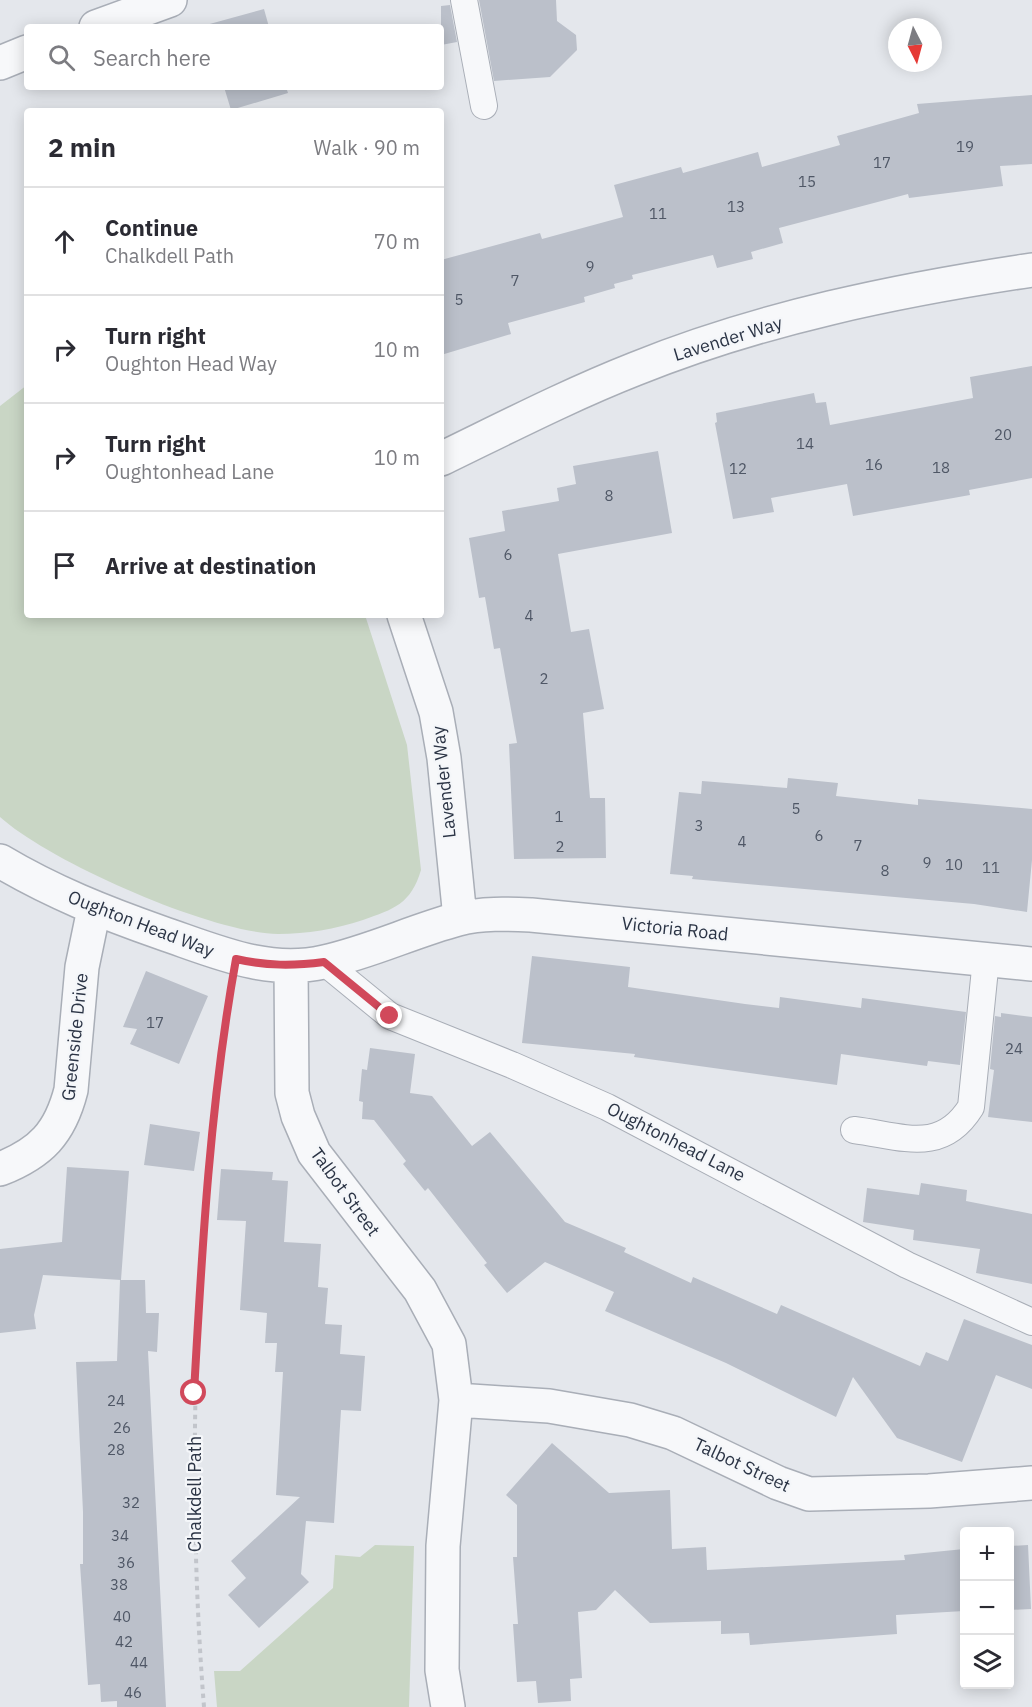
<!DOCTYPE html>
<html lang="en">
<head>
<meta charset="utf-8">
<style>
	body { margin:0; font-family:"IBM Plex Sans",sans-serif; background:#f2f2f3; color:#2b2b33 }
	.controls { position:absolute; right:18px; bottom:18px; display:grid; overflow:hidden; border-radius:6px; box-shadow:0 3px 15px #0003 }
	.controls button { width:54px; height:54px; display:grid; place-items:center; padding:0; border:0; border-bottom:2px solid #e1e1e2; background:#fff; color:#2b2b33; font:30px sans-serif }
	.compass { position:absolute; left:888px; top:18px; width:54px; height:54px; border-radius:50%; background:#fff; box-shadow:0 3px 15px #0003; rotate:174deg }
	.stop { position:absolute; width:18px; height:18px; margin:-14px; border:4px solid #d1495b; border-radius:50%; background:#fff }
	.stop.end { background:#d1495b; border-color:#fff; box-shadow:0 2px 6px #0008 }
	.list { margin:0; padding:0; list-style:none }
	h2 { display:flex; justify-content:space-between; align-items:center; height:78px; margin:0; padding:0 24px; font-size:26px }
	h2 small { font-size:20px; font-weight:400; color:#7c7c81 }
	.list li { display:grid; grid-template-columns:39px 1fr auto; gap:18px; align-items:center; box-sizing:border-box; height:108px; padding:0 24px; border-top:2px solid #e1e1e2 }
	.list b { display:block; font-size:22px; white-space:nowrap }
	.list p { margin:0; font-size:20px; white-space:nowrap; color:#7c7c81 }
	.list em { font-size:20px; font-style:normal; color:#7c7c81 }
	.icon { flex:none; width:33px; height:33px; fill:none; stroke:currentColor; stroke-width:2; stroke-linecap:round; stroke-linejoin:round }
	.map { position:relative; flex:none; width:1032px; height:1707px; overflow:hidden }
	.search { position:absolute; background:#fff; box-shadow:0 3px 15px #0003; left:24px; top:24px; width:420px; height:66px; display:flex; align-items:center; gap:15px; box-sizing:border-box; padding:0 21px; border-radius:6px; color:#7c7c81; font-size:22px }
	.panel { position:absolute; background:#fff; box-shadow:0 3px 15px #0003; left:24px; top:108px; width:420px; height:510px; border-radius:6px }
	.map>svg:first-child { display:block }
	.green { fill:#c9d6c5 }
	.building { fill:#bbc0ca }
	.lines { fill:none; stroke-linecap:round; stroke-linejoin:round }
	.lane-casing { stroke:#a9aeb7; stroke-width:28 }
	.street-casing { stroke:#a9aeb7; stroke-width:36 }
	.path { stroke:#c2c5cb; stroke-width:4; stroke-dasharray:4.5 4.5; stroke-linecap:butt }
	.lane { stroke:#f7f8fa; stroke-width:26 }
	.street { stroke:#f7f8fa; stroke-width:33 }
	.route { stroke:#d1495b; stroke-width:8 }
	.labels { text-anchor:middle; stroke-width:4.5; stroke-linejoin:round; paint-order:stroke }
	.number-label { font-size:15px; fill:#4f5766 }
	.street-label { font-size:18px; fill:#2b3445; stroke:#f4f6f9 }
</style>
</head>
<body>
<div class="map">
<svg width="1032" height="1707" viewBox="0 0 1032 1707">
	<rect width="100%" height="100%" fill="#e4e7ec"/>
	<path class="green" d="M27 385V615H365L407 745 421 870C411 904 394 909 363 920 335 929 307 934 278 934 211 933 50 862 0 817V406Z
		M375 1545 414 1546 409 1707H217L214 1671H240L333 1588 335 1555 360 1557Z"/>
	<path class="building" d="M479 0H556L557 21 576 35 577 50 550 77 494 81Z
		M450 5 457 42 441 45V6Z
		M264 9 269 27H207L206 25Z
		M224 87H286L288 93 231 110Z
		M1032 95V164L1000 166 1003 186 909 198 908 194 779 228 783 243 751 252 753 259 717 268 713 255 632 275 633 279 614 284 615 288 584 297 585 302 508 323 511 334 441 355V260L540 233 542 239 623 217 614 185 681 167 683 173 758 152 762 167 840 145 837 136 919 113 917 104Z
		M1032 366V478L969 490 970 495 853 516 847 484 771 498 774 512 733 519 715 423 717 422 716 413 814 393 816 403 826 402 830 425 973 398 970 377Z
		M658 451 672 533 558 554 571 632 589 629 604 709 583 713 590 798H605L606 858 514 859 509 744 517 743 500 648 494 649 485 597 479 598 469 538 505 531 502 511 559 501 557 488 576 484 573 466Z
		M788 778 838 783 836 796 918 805V799L1032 809V860L1027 912 974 904 692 879 693 876 670 874 679 792 701 794 702 781 787 788Z
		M532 956 630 967 628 987 745 1004 779 1008 780 997 861 1008 862 998 966 1012 960 1065 928 1061 927 1066 841 1054 837 1085 634 1057 635 1054 522 1043Z
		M146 971 208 996 179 1064 130 1044 137 1029 123 1027Z
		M1001 1013 1032 1017V1122L988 1117 994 1070 990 1069 995 1016 1001 1017Z
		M370 1048 415 1054 410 1093 432 1096 472 1146 490 1132 565 1222 626 1248 624 1252 691 1283 693 1277 777 1314 781 1305 920 1366 926 1352 948 1361 964 1319 1032 1345V1389L996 1375 962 1462 897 1438 853 1377 836 1417 726 1363 605 1311 614 1292 545 1262 507 1293 484 1265 487 1263 428 1188 425 1191 403 1164 406 1161 374 1120 362 1119 363 1102 359 1101 362 1069 367 1070Z
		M150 1124 200 1132 194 1171 144 1165Z
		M67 1167 129 1171 121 1280 43 1275 34 1315 36 1329 0 1333V1249L62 1242Z
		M221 1169 273 1172 272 1180 288 1181 284 1242 321 1244 318 1287 328 1288 325 1324 342 1325 340 1354 365 1356 361 1411 341 1410 334 1523 306 1521 301 1574 309 1582 259 1628 228 1595 246 1578 231 1561 300 1497 276 1495 283 1372H275L277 1343H265L267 1313 240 1310 246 1221 217 1220Z
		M921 1183 967 1190 966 1201 1032 1214V1284L976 1273 980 1249 913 1240 914 1230 863 1222 867 1188 919 1195Z
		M120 1280H145L146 1313H159L157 1352 148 1351 166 1707H117V1701L101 1702 100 1684 88 1685 80 1564H83V1512L76 1362 117 1361Z
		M552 1443 609 1493 670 1490 672 1549 706 1547 707 1570 905 1560 904 1555 964 1549V1611L896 1615 897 1634 750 1645 749 1633 721 1634V1621L650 1623 615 1590 596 1610 578 1612 582 1678 570 1679 571 1701 538 1703 536 1681 517 1682 513 1624H518L513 1557H517V1505L506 1495Z
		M1028 1545 1031 1609 1010 1610V1546Z"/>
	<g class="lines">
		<defs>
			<path id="lane" d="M464 0 484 106
				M324 962 390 1016 512 1065 607 1107 907 1265 1032 1322
				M854 1130C902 1136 941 1155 971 1107L986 959"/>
			<path id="street" d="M96 27 170 0
				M0 63 27 52
				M441 459C505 428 569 395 635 369 761 318 898 290 1032 270
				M404 615 436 712 444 758 460 918
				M0 861C52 892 105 913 162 933 215 951 267 975 324 962 370 952 413 931 458 919 482 913 507 914 531 915L1032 964
				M291 966 292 1093 298 1116 314 1153 420 1290 449 1344 456 1400 443 1546 442 1670 448 1707
				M0 1169C41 1153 60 1133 71 1090L82 967 94 909
				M456 1400 549 1406 630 1420 673 1433 778 1483 809 1494 929 1491 1032 1483"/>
		</defs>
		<use href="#lane" class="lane-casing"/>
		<use href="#street" class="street-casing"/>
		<path class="path" d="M204 1707C192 1554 192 1402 202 1248 208 1164 214 1078 230 995"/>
		<use href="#lane" class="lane"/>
		<use href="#street" class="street"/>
	</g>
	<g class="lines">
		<path class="route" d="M194 1393C202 1248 210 1102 236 959 267 966 293 966 324 962L390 1016"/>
	</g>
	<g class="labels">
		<g class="number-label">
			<text x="965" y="152">19</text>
			<text x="882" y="168">17</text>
			<text x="807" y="187">15</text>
			<text x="736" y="212">13</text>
			<text x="658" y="219">11</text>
			<text x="590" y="272">9</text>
			<text x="515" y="286">7</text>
			<text x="459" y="305">5</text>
			<text x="1003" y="440">20</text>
			<text x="805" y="449">14</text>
			<text x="874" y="470">16</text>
			<text x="941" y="473">18</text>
			<text x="738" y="474">12</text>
			<text x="609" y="501">8</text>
			<text x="508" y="560">6</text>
			<text x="529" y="621">4</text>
			<text x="544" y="684">2</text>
			<text x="796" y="814">5</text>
			<text x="559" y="822">1</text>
			<text x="699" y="831">3</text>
			<text x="819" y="841">6</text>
			<text x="742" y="847">4</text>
			<text x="858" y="851">7</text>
			<text x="560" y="852">2</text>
			<text x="927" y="868">9</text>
			<text x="954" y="870">10</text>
			<text x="991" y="873">11</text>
			<text x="885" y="876">8</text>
			<text x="155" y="1028">17</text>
			<text x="1014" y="1054">24</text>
			<text x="116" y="1406">24</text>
			<text x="122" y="1433">26</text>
			<text x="116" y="1455">28</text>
			<text x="131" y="1508">32</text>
			<text x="120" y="1541">34</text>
			<text x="126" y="1568">36</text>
			<text x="119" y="1590">38</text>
			<text x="122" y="1622">40</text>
			<text x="124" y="1647">42</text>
			<text x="139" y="1668">44</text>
			<text x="133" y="1698">46</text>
		</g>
		<g class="street-label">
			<text transform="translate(728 339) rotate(-17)" y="6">Lavender Way</text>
			<text transform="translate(444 782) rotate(-96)" y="6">Lavender Way</text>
			<text transform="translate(141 924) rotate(21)" y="6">Oughton Head Way</text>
			<text transform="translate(675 929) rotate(6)" y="6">Victoria Road</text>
			<text transform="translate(75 1037) rotate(-84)" y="6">Greenside Drive</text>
			<text transform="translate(676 1142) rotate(27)" y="6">Oughtonhead Lane</text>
			<text transform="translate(345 1192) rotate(54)" y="6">Talbot Street</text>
			<text transform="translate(742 1465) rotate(25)" y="6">Talbot Street</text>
			<text transform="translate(195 1494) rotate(-90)" y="6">Chalkdell Path</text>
		</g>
	</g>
</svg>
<div class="controls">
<button>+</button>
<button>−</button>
<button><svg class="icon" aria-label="layers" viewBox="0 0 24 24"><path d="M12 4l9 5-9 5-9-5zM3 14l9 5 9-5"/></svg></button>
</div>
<svg class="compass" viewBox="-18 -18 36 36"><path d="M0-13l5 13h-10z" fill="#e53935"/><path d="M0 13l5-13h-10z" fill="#7c7c81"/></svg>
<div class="stop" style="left:194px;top:1393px"></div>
<div class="stop end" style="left:390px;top:1016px"></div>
<div class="search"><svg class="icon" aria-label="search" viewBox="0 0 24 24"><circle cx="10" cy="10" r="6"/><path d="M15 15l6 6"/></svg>Search here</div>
<section class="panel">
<h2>2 min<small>Walk · 90 m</small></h2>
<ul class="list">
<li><svg class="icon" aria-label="ahead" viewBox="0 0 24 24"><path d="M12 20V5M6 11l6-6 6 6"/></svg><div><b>Continue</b><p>Chalkdell Path</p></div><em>70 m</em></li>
<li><svg class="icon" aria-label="right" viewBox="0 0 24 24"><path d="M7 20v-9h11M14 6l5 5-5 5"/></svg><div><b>Turn right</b><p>Oughton Head Way</p></div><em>10 m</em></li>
<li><svg class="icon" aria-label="right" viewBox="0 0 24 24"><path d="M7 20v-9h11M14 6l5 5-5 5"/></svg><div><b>Turn right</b><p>Oughtonhead Lane</p></div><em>10 m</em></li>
<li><svg class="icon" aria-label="arrive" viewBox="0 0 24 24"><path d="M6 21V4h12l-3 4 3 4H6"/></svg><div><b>Arrive at destination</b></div></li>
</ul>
</section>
</div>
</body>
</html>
